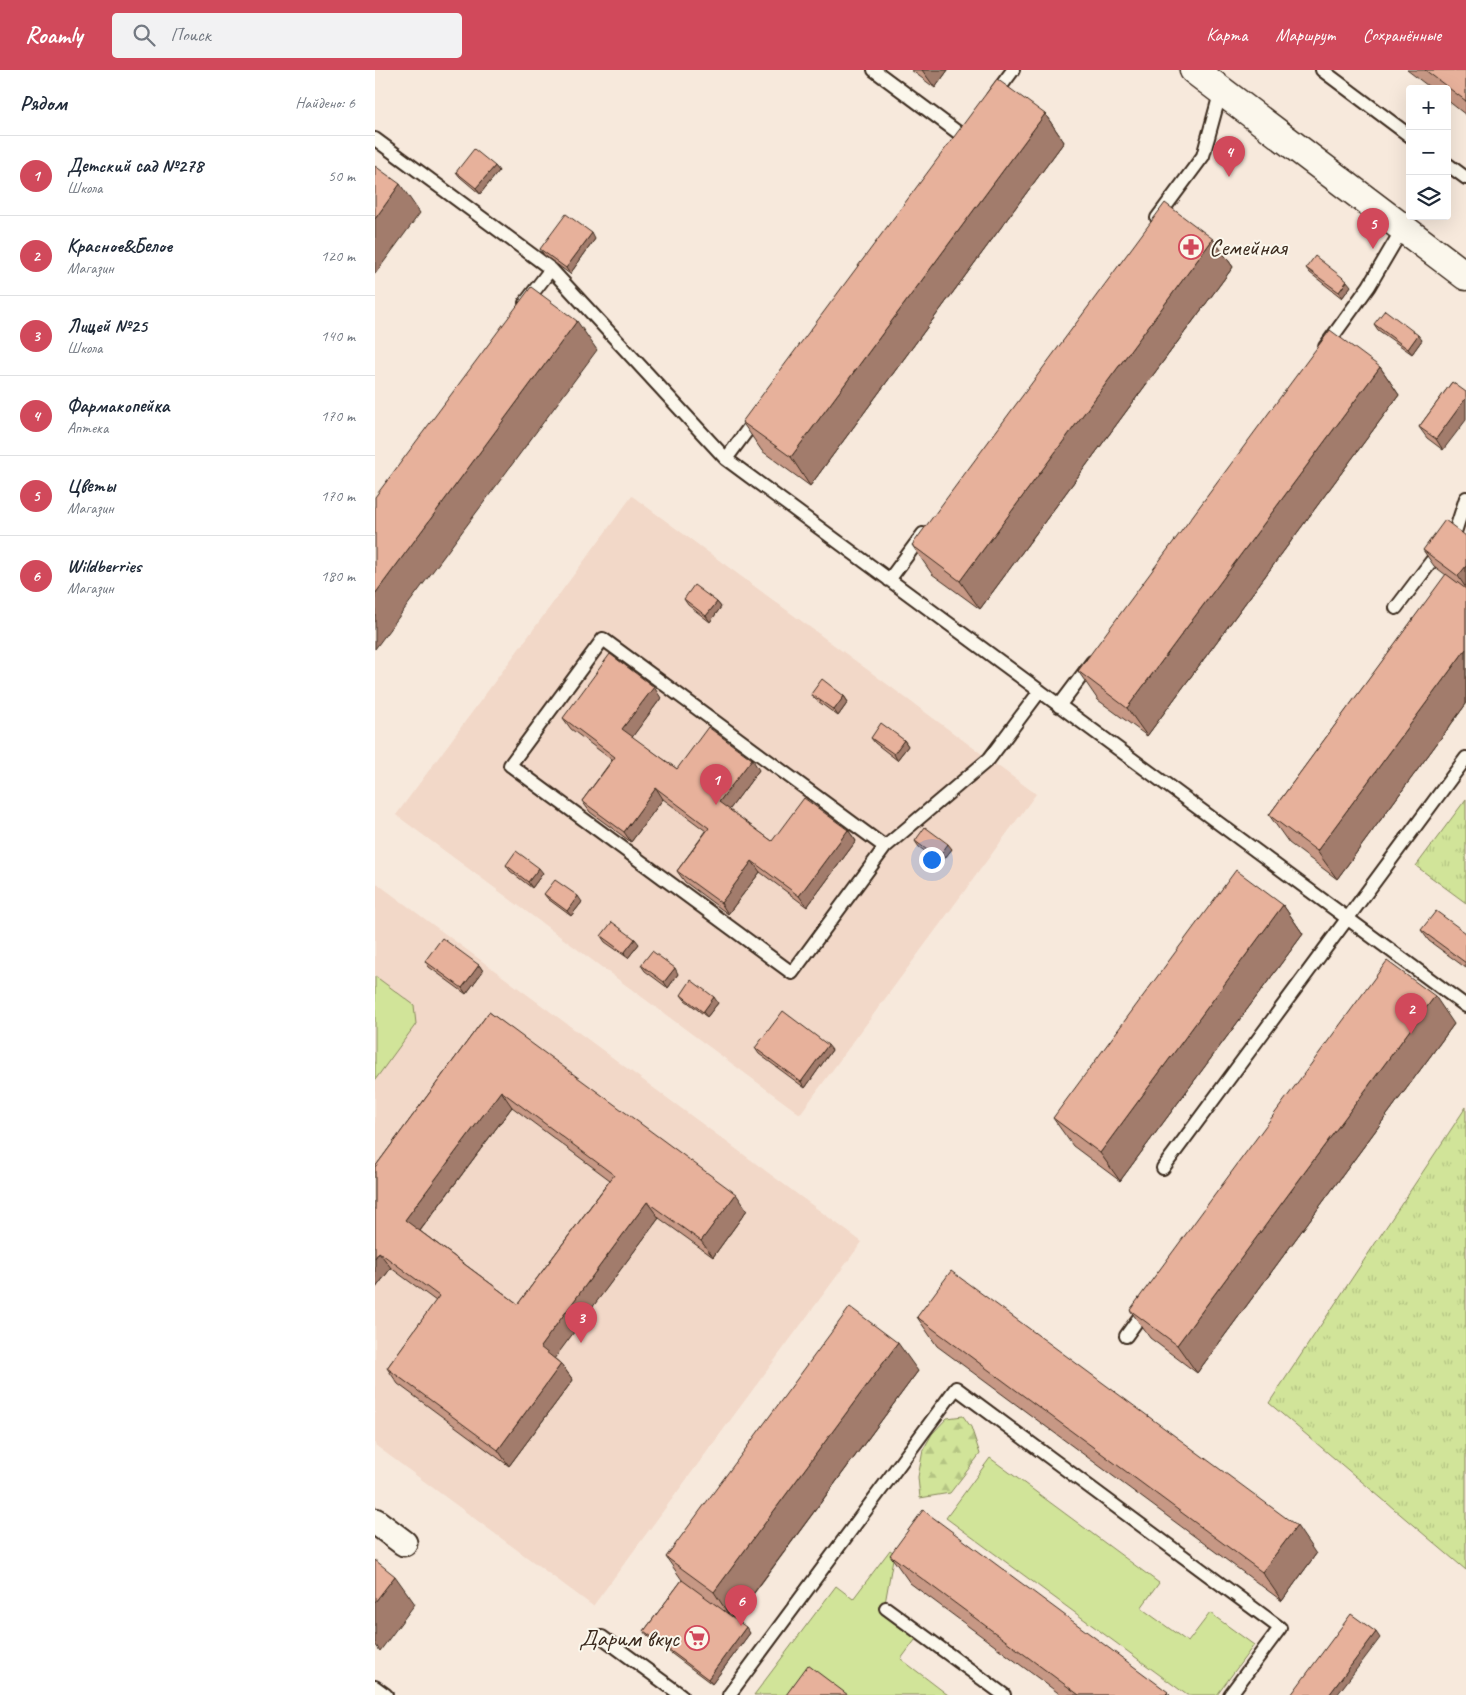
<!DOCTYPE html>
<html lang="ru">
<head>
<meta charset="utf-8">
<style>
	body { margin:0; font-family:Caveat,sans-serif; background:#f2f2f3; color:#1f2937 }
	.controls { position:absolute; right:15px; top:15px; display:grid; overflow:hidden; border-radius:5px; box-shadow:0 5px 20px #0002 }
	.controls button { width:45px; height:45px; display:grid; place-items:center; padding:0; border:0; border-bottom:1px solid #e0e1e3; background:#fff; color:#1f2937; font:25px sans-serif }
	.you { position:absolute; left:556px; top:789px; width:18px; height:18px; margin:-12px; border:4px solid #fff; border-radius:50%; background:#1a73e8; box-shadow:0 0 0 8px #1a73e833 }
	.badge { display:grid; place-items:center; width:32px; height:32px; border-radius:50%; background:#d1495b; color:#fff; font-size:16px; font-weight:700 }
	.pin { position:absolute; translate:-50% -41px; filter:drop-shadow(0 1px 2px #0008) }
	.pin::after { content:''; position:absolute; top:26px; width:18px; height:15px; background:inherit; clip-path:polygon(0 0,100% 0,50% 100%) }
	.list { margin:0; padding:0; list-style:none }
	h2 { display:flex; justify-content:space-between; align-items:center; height:65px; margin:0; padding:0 20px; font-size:21px }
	h2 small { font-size:16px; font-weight:400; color:#747a83 }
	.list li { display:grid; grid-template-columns:32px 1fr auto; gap:15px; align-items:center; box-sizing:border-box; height:80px; padding:0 20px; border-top:1px solid #e0e1e3 }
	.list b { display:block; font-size:19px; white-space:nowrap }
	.list p { margin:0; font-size:16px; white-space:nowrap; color:#747a83 }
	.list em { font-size:16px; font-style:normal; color:#747a83 }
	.icon { flex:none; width:28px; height:28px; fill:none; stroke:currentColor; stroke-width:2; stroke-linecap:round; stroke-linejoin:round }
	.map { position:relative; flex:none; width:1091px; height:1625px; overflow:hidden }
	header { display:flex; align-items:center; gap:30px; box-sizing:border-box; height:70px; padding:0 25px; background:#d1495b; color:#fff }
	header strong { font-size:24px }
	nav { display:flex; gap:28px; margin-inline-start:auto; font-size:18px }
	.search { width:350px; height:45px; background:#f2f2f3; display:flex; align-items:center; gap:12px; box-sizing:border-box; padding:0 18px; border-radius:5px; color:#747a83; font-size:19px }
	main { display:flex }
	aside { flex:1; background:#fff }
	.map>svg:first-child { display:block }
	.built { fill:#f2d8c8 }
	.grass { fill:#d1e499; stroke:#86875c }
	.forest { fill:url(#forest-firs); stroke:#86875c }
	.park { fill:url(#park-tufts); stroke:#86875c }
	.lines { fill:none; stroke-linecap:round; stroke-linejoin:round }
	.service-casing { stroke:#3b2a1e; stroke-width:16 }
	.minor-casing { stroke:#3b2a1e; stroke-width:29 }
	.secondary-casing { stroke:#3b2a1e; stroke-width:31 }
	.service { stroke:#fbf7ec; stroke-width:12 }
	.minor { stroke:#fbf7ec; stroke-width:25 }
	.secondary { stroke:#fbf7ec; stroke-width:28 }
	.wall { fill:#c79885; stroke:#3b2a1e; fill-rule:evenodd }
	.shaded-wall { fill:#a27c6c; stroke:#3b2a1e }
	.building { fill:#e7b19b; stroke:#3b2a1e; fill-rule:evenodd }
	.labels { text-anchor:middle; stroke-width:4; stroke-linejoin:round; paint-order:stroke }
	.poi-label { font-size:24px; fill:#3b2a1e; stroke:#fbf7ec; text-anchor:start }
</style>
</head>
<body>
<header>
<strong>Roamly</strong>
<div class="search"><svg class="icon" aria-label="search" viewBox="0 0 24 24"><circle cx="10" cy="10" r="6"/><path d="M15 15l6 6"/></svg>Поиск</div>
<nav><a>Карта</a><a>Маршрут</a><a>Сохранённые</a></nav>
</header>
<main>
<aside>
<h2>Рядом<small>Найдено: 6</small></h2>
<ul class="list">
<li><span class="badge">1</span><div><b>Детский сад №278</b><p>Школа</p></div><em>50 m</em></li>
<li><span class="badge">2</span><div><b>Красное&amp;Белое</b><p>Магазин</p></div><em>120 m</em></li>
<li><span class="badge">3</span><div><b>Лицей №25</b><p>Школа</p></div><em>140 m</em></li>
<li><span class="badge">4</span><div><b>Фармакопейка</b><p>Аптека</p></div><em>170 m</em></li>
<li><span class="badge">5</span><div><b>Цветы</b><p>Магазин</p></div><em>170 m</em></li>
<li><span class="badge">6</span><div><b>Wildberries</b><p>Магазин</p></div><em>180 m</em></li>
</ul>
</aside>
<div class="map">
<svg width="1091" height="1625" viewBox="0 0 1091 1625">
	<defs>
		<pattern id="forest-firs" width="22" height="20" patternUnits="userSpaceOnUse" patternTransform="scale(1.25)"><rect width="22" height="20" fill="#d1e499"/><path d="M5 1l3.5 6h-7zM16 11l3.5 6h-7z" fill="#b4c483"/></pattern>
		<pattern id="park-tufts" width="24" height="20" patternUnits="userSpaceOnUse" patternTransform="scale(1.25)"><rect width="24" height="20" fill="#d1e499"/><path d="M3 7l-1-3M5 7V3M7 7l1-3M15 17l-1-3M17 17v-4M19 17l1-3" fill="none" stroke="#b4c483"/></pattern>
	</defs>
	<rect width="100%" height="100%" fill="#f7e9dc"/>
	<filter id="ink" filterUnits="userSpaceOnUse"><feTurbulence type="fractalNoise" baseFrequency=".02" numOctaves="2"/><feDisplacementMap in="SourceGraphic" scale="10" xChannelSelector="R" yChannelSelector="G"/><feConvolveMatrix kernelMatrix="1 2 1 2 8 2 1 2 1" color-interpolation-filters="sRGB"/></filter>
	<g filter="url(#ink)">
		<path class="built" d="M257 426 661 724 425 1044 21 745Z
			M0 812 487 1172 218 1536 0 1375Z"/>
		<path class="grass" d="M0 906 39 935 41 954 0 1010Z
			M615 1388 784 1513 766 1538 813 1572 835 1543 879 1575 842 1625H812L571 1448Z
			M515 1480 519 1483 509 1539 543 1566 526 1589 573 1625H379L461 1516 478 1529Z"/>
		<path class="forest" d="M588 1346 596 1357 605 1384 575 1423 545 1428 543 1407 548 1380 557 1364 572 1348Z"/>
		<path class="park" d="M1091 729V833L1041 796Z
			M1091 1037V1500L894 1333Z"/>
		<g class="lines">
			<defs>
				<path id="service" d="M499 0 589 67
					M947 0 1035 66
					M618 27 638 0
					M0 69 176 199 351 389 1091 936
					M1072 94 1091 108
					M782 148 828 86 846 20
					M150 233 176 199
					M950 277 994 216 1028 158
					M351 389 382 347
					M514 510 548 464
					M1021 538 1081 459 1091 428
					M684 636 717 592
					M510 777 228 569 135 695 417 903 510 777 614 689 665 621
					M788 1098 1091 688
					M751 1266 771 1238
					M511 1538 629 1625
					M227 1567 306 1625
					M0 1617 11 1625
					M354 1625 581 1318 905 1558 855 1625"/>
				<path id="minor" d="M0 1451 29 1473"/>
				<path id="secondary" d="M819 0 1091 206"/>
			</defs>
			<use href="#service" class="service-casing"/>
			<use href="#minor" class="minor-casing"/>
			<use href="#secondary" class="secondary-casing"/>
			<use href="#service" class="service"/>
			<use href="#minor" class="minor"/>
			<use href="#secondary" class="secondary"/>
		</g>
		<path class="wall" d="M536 0H573L560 18Z
			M1032 0H1091V45L1072 30V19H1057Z
			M670 44 689 72 435 416 387 381 367 352Z
			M120 96 124 101 105 124 85 107 81 102Z
			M220 169 195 204 169 185 165 179Z
			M838 169 858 197 605 539 557 504 537 475Z
			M931 198 976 216 967 228 935 203Z
			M999 254 1047 270 1037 284 1003 260Z
			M1005 297 1024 325 772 666 723 630 703 601Z
			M1077 312 1068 380 1052 368 1044 357Z
			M1091 466V634L962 809 914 773 894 745 1071 505 1059 496 1048 480Z
			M309 529 342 532 346 537 335 552 313 535Z
			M436 624 469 626 473 632 463 646 440 629Z
			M286 628 257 667 302 699 384 700 354 740 397 771 473 760 481 771 432 837 385 802 353 844 310 812 302 801 331 761 288 729 256 772 215 742 207 731 237 690 196 659 188 648Z
			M496 668 529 670 533 676 522 690 500 673Z
			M540 771 577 779 566 793 544 777Z
			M131 795 168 803 157 818 135 801Z
			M169 824 207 832 196 846 173 829Z
			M908 835 928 864 745 1111 698 1076 678 1048Z
			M1046 860 1091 863V898L1054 871Z
			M226 866 264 874 253 888 230 872Z
			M50 891 104 895 108 901 91 924 54 897Z
			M266 895 303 904 293 918 270 901Z
			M306 925 343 933 332 947 310 930Z
			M114 942 372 1140 338 1187 284 1148 179 1288 186 1294 198 1310 134 1396 23 1314 12 1298 61 1231 16 1198 0 1219V1097ZM137 1037 235 1110 143 1234 45 1161Z
			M1079 954 822 1303 775 1268 755 1240Z
			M380 978 457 980 430 1018 384 984Z
			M542 1247 941 1484 907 1531 562 1276Z
			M543 1301 360 1549 375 1563 337 1614 273 1566 269 1561 307 1510 291 1487Z
			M515 1485 795 1625H686L535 1513Z"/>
		<path class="shaded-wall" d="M547 0H573L560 18Z
			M670 44 689 72 435 416 416 387Z
			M120 96 124 101 105 124 101 118Z
			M25 114 45 143 0 204V149Z
			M217 163 220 169 195 204 191 198Z
			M838 169 858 197 605 539 585 511Z
			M972 211 976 216 967 228 964 222Z
			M202 251 222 280 0 579V524Z
			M1043 265 1047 270 1037 284 1033 279Z
			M1005 297 1024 325 772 666 752 638Z
			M1091 328V350L1068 380 1061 369Z
			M1091 496V518L1083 506Z
			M342 532 346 537 335 552 331 546Z
			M1091 579V634L962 809 942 781Z
			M279 617 286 628 255 670 247 659Z
			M469 626 473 632 463 646 459 640Z
			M529 670 533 676 522 690 519 684Z
			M377 689 384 700 352 743 344 732Z
			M281 718 288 729 256 772 249 762Z
			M473 760 481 771 432 837 424 826Z
			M573 774 577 779 566 793 563 788Z
			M377 791 385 802 353 844 346 833Z
			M164 798 168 803 157 818 153 812Z
			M203 826 207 832 196 846 192 841Z
			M908 835 928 864 745 1111 725 1083Z
			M260 869 264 874 253 888 249 883Z
			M104 895 108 901 91 924 87 918Z
			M300 898 303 904 293 918 289 912Z
			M1060 926 1079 954 822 1303 802 1275Z
			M339 927 343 933 332 947 328 942Z
			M453 975 457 980 430 1018 426 1012Z
			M126 1021 137 1037 41 1166 30 1150Z
			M361 1124 372 1140 338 1187 326 1171Z
			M272 1132 284 1148 176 1293 165 1277Z
			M4 1182 16 1198 0 1219V1188Z
			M523 1273 543 1301 358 1551 339 1522Z
			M186 1294 198 1310 134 1396 123 1380Z
			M922 1456 941 1484 907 1531 887 1502Z
			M20 1506 40 1534 5 1581 0 1574V1532Z
			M371 1557 375 1563 337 1614 333 1609Z
			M1001 1562 1005 1568 962 1625H954Z"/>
		<path class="building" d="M1050 0H1091V31Z
			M622 9 670 44 416 387 367 352Z
			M99 79 120 96 101 118 81 102Z
			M0 96 25 114 0 149Z
			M790 133 838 169 585 511 537 475Z
			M191 144 217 163 191 198 165 179Z
			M940 186 972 211 964 222 931 198Z
			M156 217 202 251 0 524V427Z
			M1010 240 1043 265 1033 279 999 254Z
			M955 260 1005 297 752 638 703 601Z
			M1077 312 1091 322V328L1061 369 1044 357Z
			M1070 450 1091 466V496L1083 506 1048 480Z
			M1071 504 1091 519V579L942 781 894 745Z
			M319 515 342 532 331 546 309 529Z
			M235 584 279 617 247 659 302 699 333 657 377 689 344 732 397 771 429 728 473 760 424 826 377 791 346 833 302 801 334 758 281 718 249 762 207 731 240 687 188 648Z
			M447 609 469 626 459 640 436 624Z
			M506 653 529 670 519 684 496 668Z
			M550 757 573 774 563 788 540 771Z
			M141 781 164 798 153 812 131 795Z
			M861 800 908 835 725 1083 678 1048Z
			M180 810 203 826 192 841 169 824Z
			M1061 841 1091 863V893L1046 860Z
			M237 852 260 869 249 883 226 866Z
			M67 868 104 895 87 918 50 891Z
			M277 881 300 898 289 912 266 895Z
			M1012 891 1060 926 802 1275 755 1240Z
			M316 910 339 927 328 942 306 925Z
			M408 941 453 975 426 1012 380 978Z
			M114 942 361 1124 326 1171 272 1132 165 1277 186 1294 123 1380 12 1298 64 1226 4 1182 0 1188V1097ZM126 1021 239 1105 143 1234 30 1150Z
			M576 1201 922 1456 887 1502 542 1247Z
			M475 1237 523 1273 339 1522 291 1487Z
			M548 1440 793 1622 790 1625H704L515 1485Z
			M0 1490 20 1506 0 1532Z
			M307 1510 371 1557 333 1609 269 1561Z
			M976 1544 1001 1562 954 1625H916Z
			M433 1595 473 1625H411Z"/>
	</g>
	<defs>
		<symbol id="pharmacy-ring" viewBox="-11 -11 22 22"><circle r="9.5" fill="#fbf7ec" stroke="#d1495b" stroke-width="1.5"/><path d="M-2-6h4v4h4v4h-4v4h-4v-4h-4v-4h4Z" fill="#d1495b"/></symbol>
		<symbol id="supermarket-ring" viewBox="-11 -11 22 22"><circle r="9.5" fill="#fbf7ec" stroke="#d1495b" stroke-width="1.5"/><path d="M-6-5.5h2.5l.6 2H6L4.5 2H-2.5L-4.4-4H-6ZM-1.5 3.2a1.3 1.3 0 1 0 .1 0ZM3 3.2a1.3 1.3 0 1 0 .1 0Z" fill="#d1495b"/></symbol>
	</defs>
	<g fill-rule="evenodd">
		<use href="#pharmacy-ring" x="802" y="163" width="28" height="28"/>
		<use href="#supermarket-ring" x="308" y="1554" width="28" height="28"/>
	</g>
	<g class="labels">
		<g class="poi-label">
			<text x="834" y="185">Семейная</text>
			<text x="304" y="1576" text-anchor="end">Дарим вкус</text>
		</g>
	</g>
</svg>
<div class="controls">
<button>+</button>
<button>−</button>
<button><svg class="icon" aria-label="layers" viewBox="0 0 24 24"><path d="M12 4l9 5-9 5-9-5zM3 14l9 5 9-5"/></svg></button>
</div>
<div class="you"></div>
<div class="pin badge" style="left:341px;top:735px">1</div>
<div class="pin badge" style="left:1036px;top:964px">2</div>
<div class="pin badge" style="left:206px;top:1273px">3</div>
<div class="pin badge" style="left:854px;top:107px">4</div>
<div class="pin badge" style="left:998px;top:179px">5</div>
<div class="pin badge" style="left:366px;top:1556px">6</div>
</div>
</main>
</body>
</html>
